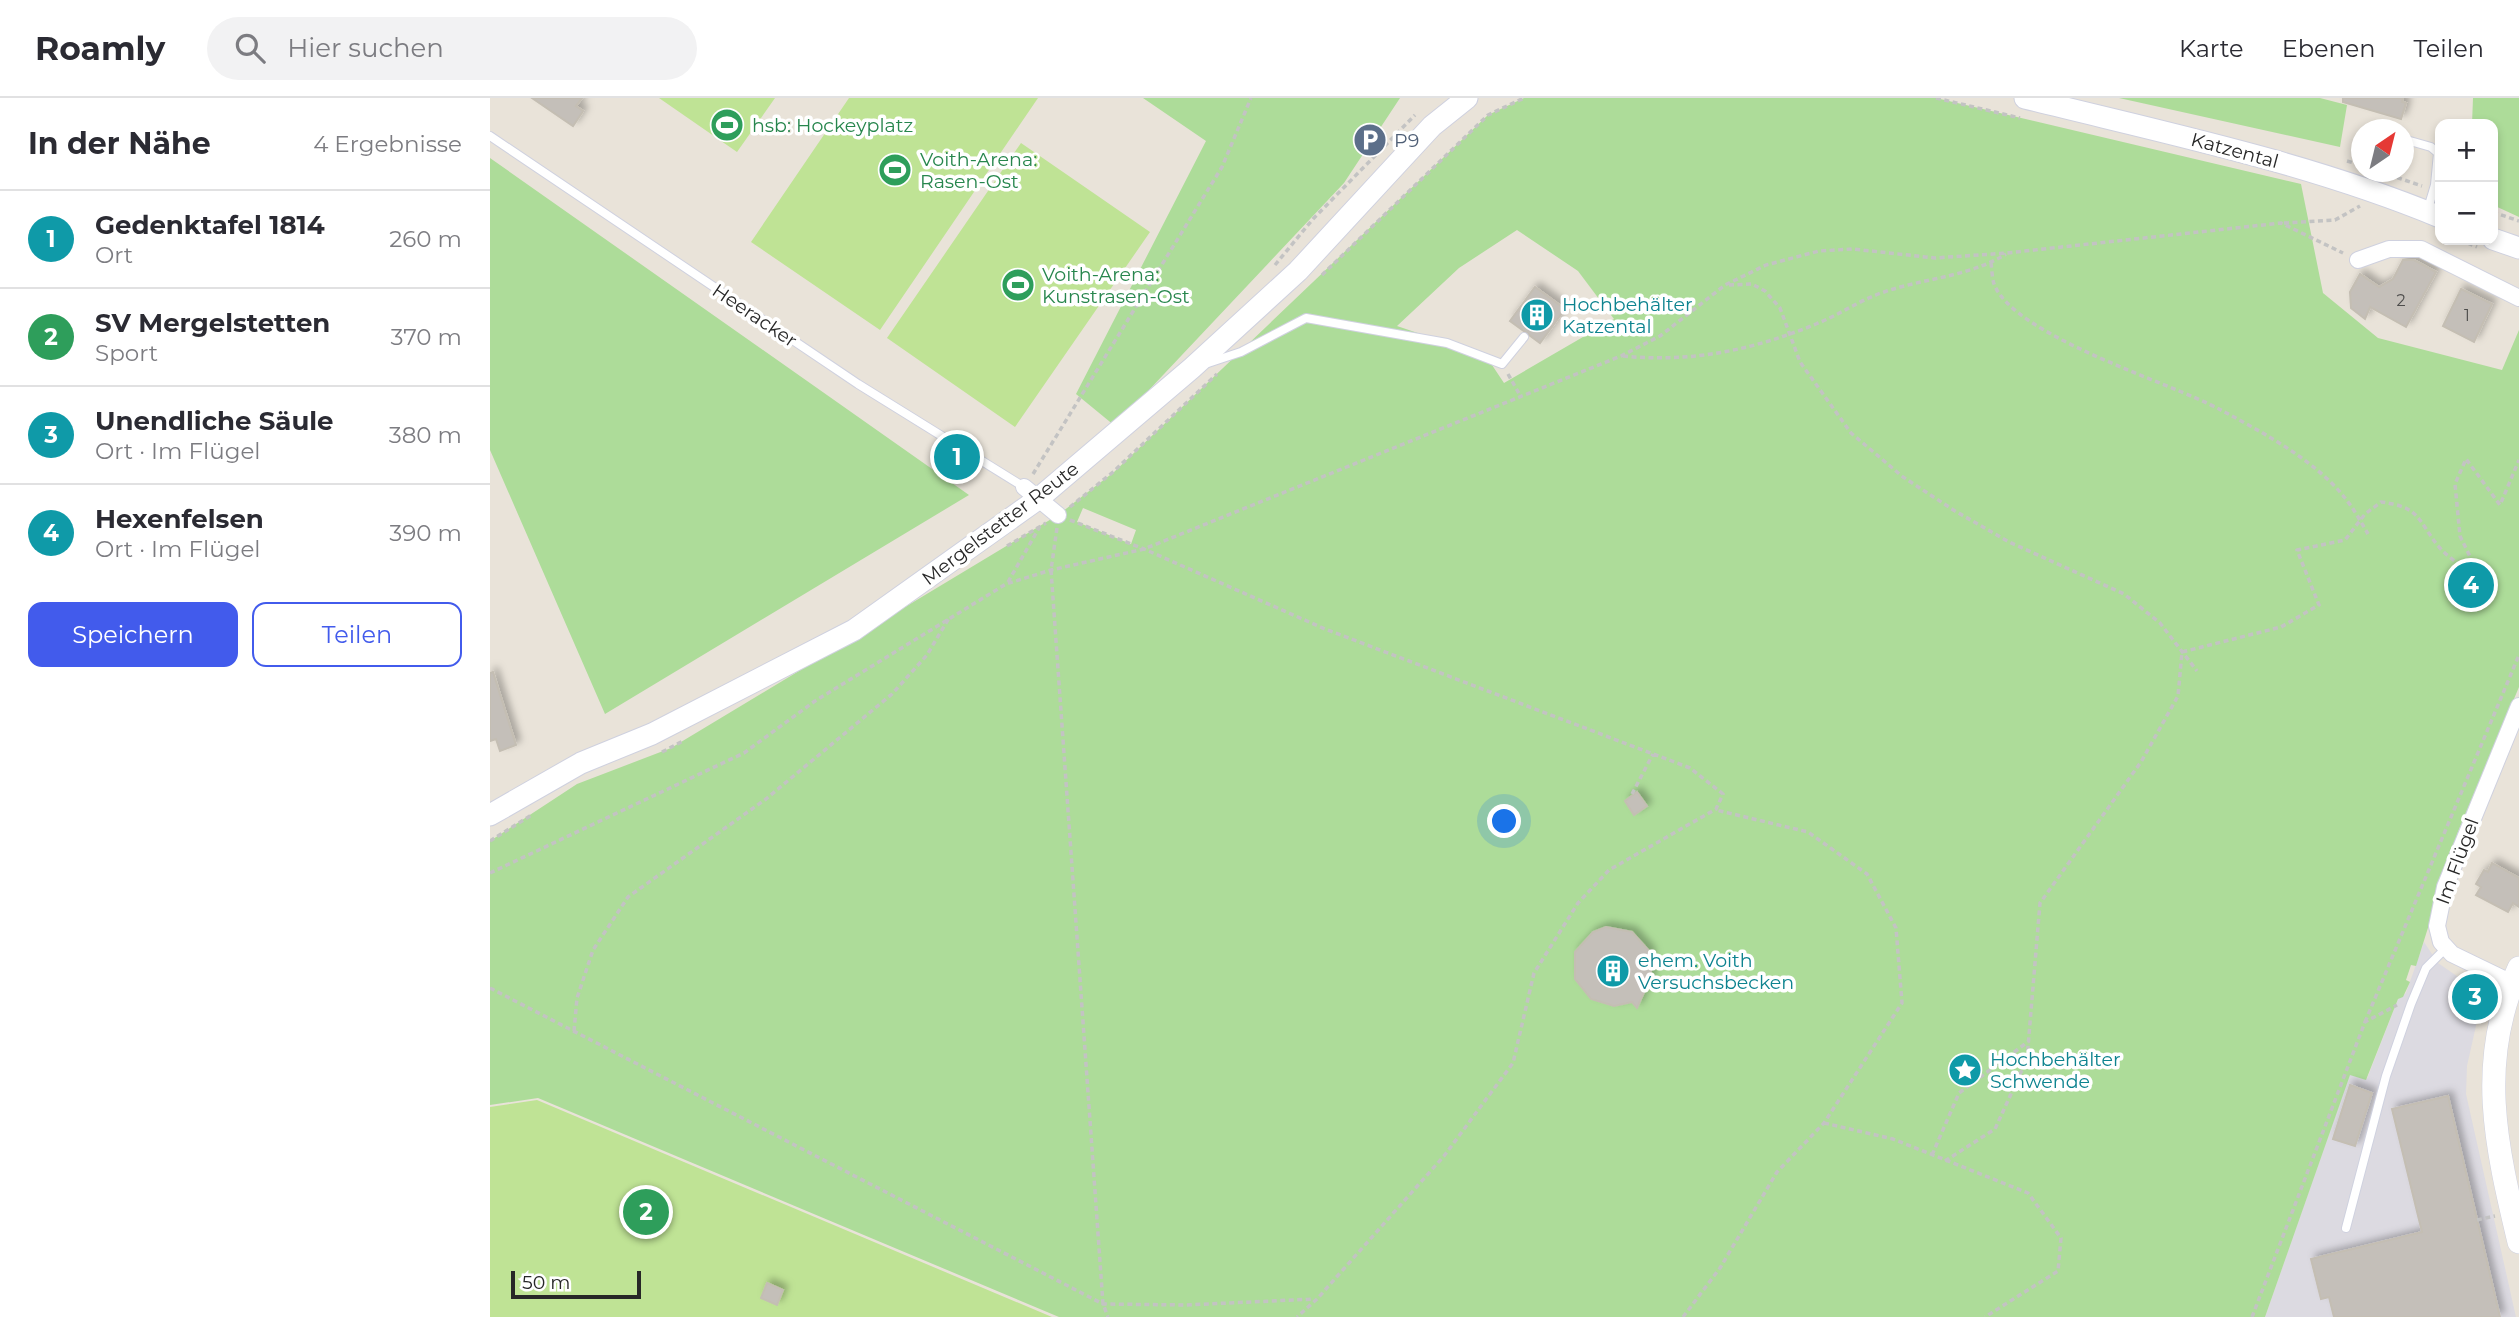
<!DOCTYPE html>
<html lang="de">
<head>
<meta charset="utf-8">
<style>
	body { margin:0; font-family:Montserrat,sans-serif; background:#f2f2f3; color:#2b2b33 }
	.controls { position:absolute; right:21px; top:21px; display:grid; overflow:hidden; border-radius:14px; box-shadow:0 4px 10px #0003 }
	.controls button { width:63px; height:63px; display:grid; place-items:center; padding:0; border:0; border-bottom:2px solid #e1e1e2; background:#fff; color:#2b2b33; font:35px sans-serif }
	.compass { position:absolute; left:1861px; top:21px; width:63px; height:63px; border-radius:50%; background:#fff; box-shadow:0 4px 10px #0003; rotate:35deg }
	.scale { position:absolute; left:21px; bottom:18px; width:130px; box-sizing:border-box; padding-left:7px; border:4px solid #272727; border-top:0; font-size:19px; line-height:24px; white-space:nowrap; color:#272727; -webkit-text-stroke:5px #fff; paint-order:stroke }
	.you { position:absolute; left:1015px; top:724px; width:24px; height:24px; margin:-18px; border:5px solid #fff; border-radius:50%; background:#1a73e8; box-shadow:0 0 0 10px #1a73e833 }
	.badge { display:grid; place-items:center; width:46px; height:46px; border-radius:50%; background:#425bec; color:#fff; font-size:23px; font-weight:700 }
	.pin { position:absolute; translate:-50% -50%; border:4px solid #fff; box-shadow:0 2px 7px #0006 }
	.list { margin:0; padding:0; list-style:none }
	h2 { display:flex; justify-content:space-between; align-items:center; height:91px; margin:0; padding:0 28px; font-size:30px }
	h2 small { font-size:23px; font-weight:400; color:#7c7c81 }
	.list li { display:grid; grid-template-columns:46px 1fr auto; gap:21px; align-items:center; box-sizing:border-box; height:98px; padding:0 28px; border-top:2px solid #e1e1e2 }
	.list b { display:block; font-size:26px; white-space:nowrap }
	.list p { margin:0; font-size:23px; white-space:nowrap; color:#7c7c81 }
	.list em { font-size:23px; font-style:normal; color:#7c7c81 }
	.actions { display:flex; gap:14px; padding:21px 28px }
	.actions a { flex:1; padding:16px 0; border:2px solid #425bec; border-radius:14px; text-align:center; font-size:24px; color:#425bec }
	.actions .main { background:#425bec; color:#fff }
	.icon { flex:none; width:38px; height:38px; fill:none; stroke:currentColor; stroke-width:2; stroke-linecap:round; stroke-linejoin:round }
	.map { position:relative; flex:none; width:2029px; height:1219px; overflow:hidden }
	header { display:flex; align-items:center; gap:42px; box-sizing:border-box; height:98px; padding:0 35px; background:#fff; border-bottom:2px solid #e1e1e2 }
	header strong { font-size:33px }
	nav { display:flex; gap:38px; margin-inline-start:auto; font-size:24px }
	.search { width:490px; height:63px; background:#f2f2f3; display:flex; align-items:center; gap:18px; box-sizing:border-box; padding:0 24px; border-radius:38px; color:#7c7c81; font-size:26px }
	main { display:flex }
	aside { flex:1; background:#fff }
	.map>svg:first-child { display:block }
	.industrial { fill:#dcdae1 }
	.green { fill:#addc99; fill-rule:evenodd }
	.pitch { fill:#bfe395 }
	.building { fill:#c4bfb9; stroke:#c4beb3; stroke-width:2; filter:url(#shadow) }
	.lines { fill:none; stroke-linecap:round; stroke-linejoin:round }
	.service-casing { stroke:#cfd1df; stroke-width:10 }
	.minor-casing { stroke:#cfd1df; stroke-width:18 }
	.tertiary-casing { stroke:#cfd1df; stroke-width:23 }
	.secondary-casing { stroke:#cfd1df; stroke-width:24 }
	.path { stroke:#c3c3c3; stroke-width:3.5; stroke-dasharray:5 3.5; stroke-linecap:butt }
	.service { stroke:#fff; stroke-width:8 }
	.minor { stroke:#fff; stroke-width:16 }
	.tertiary { stroke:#fff; stroke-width:21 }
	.secondary { stroke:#fff; stroke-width:23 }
	.labels { text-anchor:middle; stroke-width:7; stroke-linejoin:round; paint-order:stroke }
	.number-label { font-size:16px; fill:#4e4d4c }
	.leisure-label { font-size:19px; fill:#27864d; stroke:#fff; text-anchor:start }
	.service-label { font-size:19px; fill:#4e5e75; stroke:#fff; text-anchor:start }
	.street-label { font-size:19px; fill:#272727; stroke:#fff }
	.culture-label { font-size:19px; fill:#0d838f; stroke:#fff; text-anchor:start }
</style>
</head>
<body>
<header>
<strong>Roamly</strong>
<div class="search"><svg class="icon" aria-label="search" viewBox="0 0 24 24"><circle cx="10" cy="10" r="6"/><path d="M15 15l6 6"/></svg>Hier suchen</div>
<nav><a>Karte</a><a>Ebenen</a><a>Teilen</a></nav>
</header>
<main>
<aside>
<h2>In der Nähe<small>4 Ergebnisse</small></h2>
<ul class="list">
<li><span class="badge" style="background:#0f9aa8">1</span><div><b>Gedenktafel 1814</b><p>Ort</p></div><em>260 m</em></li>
<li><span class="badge" style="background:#2e9e5b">2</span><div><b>SV Mergelstetten</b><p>Sport</p></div><em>370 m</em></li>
<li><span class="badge" style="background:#0f9aa8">3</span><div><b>Unendliche Säule</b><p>Ort · Im Flügel</p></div><em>380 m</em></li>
<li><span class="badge" style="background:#0f9aa8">4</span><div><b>Hexenfelsen</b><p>Ort · Im Flügel</p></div><em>390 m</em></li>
</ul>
<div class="actions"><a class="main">Speichern</a><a>Teilen</a></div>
</aside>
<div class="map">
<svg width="2029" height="1219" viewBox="0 0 2029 1219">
	<defs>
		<filter id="shadow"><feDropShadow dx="4.5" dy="-4.5" stdDeviation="3.5" flood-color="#0004"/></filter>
	</defs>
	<rect width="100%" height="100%" fill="#e9e3d9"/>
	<path class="industrial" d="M1934 844 1948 865 1987 892 1992 901 1977 968 1976 996 2026 1219H1775L1860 976 1877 981 1908 901 1916 895Z"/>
	<path class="green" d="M653 0H910L854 85 625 328 586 296 716 43Z
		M1034 0H1446L1811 86 1833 195 1888 240 2012 272 2029 232V589L1968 734 1926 868 1921 867 1916 882 1920 884 1913 899 1908 901 1876 982 1860 977 1775 1219H569L48 1000 0 1007V743L87 686 181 650 568 417 624 374 998 17ZM1027 132 1088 173 1124 221 1014 285 996 258 907 228 969 170ZM593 410 646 432 641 446 587 424Z
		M1629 0H1830L1857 7 1850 49Z
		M1983 0H2029V119L2003 107V26H1982Z
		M0 60 479 397 115 616 0 352Z"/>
	<path class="pitch" d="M169 0H285L247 54Z
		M359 0H548L390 232 261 144Z
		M531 45 660 134 525 329 397 240Z
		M47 1002 562 1219H0V1009Z"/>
	<path class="building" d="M42 0H92L86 8 93 13 83 28Z
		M1853 0H1913L1912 4 1916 5 1911 21 1853 4Z
		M1913 162H1924L1946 174 1916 229 1880 209 1875 221 1861 210 1860 194 1870 176 1889 189 1903 181Z
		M1045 189 1075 211 1050 245 1020 223Z
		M1971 191 2002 206 1984 244 1953 228Z
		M3 574 26 647 10 653 6 641 0 643V575Z
		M1147 694 1157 708 1144 717 1135 703Z
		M2002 765 2029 780V809L2023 805 2018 814 1986 797 1991 789 1986 786 1994 772 1998 774Z
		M1116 829 1142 834 1160 854 1161 879 1147 910 1142 904 1124 908 1101 901 1085 881V854L1103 834Z
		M1860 987 1882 995 1865 1048 1843 1041Z
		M1958 998 2010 1219H1844L1839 1199 1831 1201 1821 1161 1932 1134 1902 1011Z
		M277 1185 293 1192 287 1207 271 1200Z"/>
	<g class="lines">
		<defs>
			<path id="service" d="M0 38 368 286 534 389
				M1913 41 1941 49 1948 55 1945 87 1937 114
				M718 265 751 254 816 220 957 245 1012 266 1034 239
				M1856 1130 1896 978 1921 906 1936 870 1955 851"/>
			<path id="minor" d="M1868 162 1899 151H1931L2029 200
				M534 389 568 417
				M2022 885 1962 856 1951 844 1947 828 1955 789 2029 608"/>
			<path id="tertiary" d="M1535 0C1675 35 1817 64 1950 119
				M2003 141 2029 150
				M0 717 91 665 162 636 364 532 548 401 702 270 808 173 942 28 977 0"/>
			<path id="secondary" d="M2029 870C1986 963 2006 1048 2029 1144"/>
		</defs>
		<use href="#service" class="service-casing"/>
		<use href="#minor" class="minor-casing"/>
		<use href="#tertiary" class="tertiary-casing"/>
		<use href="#secondary" class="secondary-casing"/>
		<path class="path" d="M1446 0 1530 20
			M1857 63 1871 67
			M1891 74 1932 88
			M2003 114 2029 123
			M1794 125 1845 122 1870 108
			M1970 142 1987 149
			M1501 165C1502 171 1502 180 1504 186 1524 238 1679 284 1729 311 1772 334 1825 362 1855 400 1864 411 1871 424 1878 436
			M785 167 823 121 925 17
			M832 177 998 17 1034 0
			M1239 187 1262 186 1275 193 1290 210 1310 264 1361 335 1413 379 1465 413 1519 444 1634 496 1670 525 1707 573
			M1133 258C1201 265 1263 252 1326 226 1349 217 1370 202 1394 194 1434 180 1479 179 1516 156
			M1018 276 1031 299
			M543 376 732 69 761 0
			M580 409 623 374 727 276
			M580 422 654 451 835 531 1200 670 1233 696 1226 711 1119 772 1088 805 1044 875 1023 965 954 1058 827 1201 807 1219
			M567 430 561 472 613 1206 618 1219
			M517 448 556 425
			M518 484 549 430
			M172 654 193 643
			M1142 696 1163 656
			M0 743 43 716
			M0 775 254 655 325 603 516 486 561 472 654 451 1131 258 1170 238 1235 187 1276 167 1329 153 1363 151 1445 160 1517 155 1791 125 1853 155
			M0 890 613 1206 696 1207 824 1201
			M1875 924 2029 557
			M84 933 87 900 103 852 138 799 276 701 402 596 437 557 459 520
			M1334 1025 1403 1041 1538 1095 1571 1140 1568 1173 1495 1219
			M1442 1057 1469 995 1539 943
			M1455 1063 1505 1031 1537 961 1550 805 1651 664 1688 598 1692 554 1791 529 1829 507 1807 452 1855 442 1875 416 1891 404C1931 409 1927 422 1949 449 1960 462 1976 470 1990 479L1970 438 1965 386 1976 361 2010 407 2029 362
			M1987 1122 2005 1118
			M1193 1219 1230 1170 1287 1074 1334 1025 1412 905 1406 830 1377 776 1318 734 1226 712
			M1762 1219 1875 924 1907 907"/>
		<use href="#service" class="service"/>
		<use href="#minor" class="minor"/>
		<use href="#tertiary" class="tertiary"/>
		<use href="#secondary" class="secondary"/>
	</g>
	<defs>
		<symbol id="stadium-disc" viewBox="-11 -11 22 22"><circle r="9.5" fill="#2e9e5b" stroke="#fff"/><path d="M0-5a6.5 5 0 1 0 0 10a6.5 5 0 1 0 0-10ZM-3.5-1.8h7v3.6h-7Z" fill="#fff"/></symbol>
		<symbol id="parking-disc" viewBox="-11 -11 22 22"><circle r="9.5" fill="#5c6f8a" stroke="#fff"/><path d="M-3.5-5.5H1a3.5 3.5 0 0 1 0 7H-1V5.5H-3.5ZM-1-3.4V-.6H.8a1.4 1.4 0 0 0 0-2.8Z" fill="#fff"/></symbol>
		<symbol id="building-disc" viewBox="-11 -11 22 22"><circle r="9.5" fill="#0f9aa8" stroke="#fff"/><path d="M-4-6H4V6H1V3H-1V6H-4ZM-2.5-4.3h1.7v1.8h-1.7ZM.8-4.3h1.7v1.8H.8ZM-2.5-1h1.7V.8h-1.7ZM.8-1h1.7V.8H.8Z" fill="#fff"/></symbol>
		<symbol id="sight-disc" viewBox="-11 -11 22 22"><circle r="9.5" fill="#0f9aa8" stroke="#fff"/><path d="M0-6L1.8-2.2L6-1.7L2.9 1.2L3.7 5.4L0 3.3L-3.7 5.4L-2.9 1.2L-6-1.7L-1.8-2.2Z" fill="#fff"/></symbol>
	</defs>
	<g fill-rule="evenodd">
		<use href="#stadium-disc" x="218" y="8" width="38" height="38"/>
		<use href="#parking-disc" x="861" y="23" width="38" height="38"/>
		<use href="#stadium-disc" x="386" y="53" width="38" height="38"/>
		<use href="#stadium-disc" x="509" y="168" width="38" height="38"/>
		<use href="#building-disc" x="1028" y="198" width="38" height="38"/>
		<use href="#building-disc" x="1104" y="854" width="38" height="38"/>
		<use href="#sight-disc" x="1456" y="953" width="38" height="38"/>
	</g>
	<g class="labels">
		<g class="number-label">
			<text x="1911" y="208">2</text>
			<text x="1977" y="223">1</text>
		</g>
		<g class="leisure-label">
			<text x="262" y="34">hsb: Hockeyplatz</text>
			<text x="430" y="68">Voith-Arena:<tspan x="430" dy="22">Rasen-Ost</tspan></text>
			<text x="552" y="183">Voith-Arena:<tspan x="552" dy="22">Kunstrasen-Ost</tspan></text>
		</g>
		<g class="service-label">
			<text x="904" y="49">P9</text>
		</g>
		<g class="street-label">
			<text transform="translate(1745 52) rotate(15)" y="7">Katzental</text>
			<text transform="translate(265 217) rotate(34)" y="7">Heeracker</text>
			<text transform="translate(510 425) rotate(-37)" y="7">Mergelstetter Reute</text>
			<text transform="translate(1967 763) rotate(-70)" y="7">Im Flügel</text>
		</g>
		<g class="culture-label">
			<text x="1072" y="213">Hochbehälter<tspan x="1072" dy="22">Katzental</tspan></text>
			<text x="1148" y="869">ehem. Voith<tspan x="1148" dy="22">Versuchsbecken</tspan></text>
			<text x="1500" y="968">Hochbehälter<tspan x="1500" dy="22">Schwende</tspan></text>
		</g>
	</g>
</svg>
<div class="controls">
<button>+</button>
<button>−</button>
</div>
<svg class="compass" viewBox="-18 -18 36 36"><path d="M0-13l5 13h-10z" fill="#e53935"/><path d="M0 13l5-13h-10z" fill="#7c7c81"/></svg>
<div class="scale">50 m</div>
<div class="you"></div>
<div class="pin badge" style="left:467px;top:359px;background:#0f9aa8">1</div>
<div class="pin badge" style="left:156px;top:1114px;background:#2e9e5b">2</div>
<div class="pin badge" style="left:1985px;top:899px;background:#0f9aa8">3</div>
<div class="pin badge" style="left:1981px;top:487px;background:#0f9aa8">4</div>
</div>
</main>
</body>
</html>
